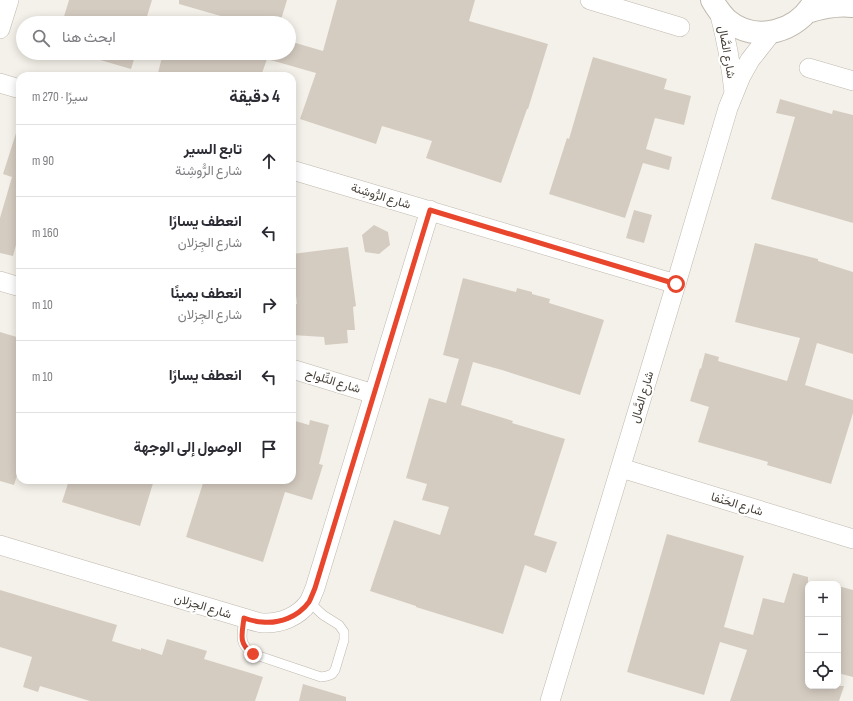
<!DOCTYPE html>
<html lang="ar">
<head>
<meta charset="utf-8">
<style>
	body { margin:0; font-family:"Sofia Sans Condensed",Vazirmatn,sans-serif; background:#f2f2f3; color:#2b2b33; direction:rtl }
	.controls { position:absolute; right:12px; bottom:12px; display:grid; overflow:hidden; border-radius:8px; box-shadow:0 2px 10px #0003 }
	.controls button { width:36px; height:36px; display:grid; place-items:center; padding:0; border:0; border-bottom:1px solid #e1e1e2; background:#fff; color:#2b2b33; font:20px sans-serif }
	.stop { position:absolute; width:12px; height:12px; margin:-9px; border:3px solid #e8462d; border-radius:50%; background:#fff }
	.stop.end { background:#e8462d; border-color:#fff; box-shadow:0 1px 4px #0008 }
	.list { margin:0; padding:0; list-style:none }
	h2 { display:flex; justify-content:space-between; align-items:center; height:52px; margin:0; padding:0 16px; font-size:17px }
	h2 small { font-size:13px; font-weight:400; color:#7c7c81 }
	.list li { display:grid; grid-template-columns:26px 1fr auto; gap:12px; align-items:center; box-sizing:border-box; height:72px; padding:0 16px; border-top:1px solid #e1e1e2 }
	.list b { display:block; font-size:15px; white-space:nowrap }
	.list p { margin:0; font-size:13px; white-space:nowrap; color:#7c7c81 }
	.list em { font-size:13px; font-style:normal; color:#7c7c81 }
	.icon { flex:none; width:22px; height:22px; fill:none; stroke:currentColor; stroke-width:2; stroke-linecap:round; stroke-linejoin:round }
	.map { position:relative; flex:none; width:853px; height:701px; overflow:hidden; direction:ltr }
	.search { position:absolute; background:#fff; box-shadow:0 2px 10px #0003; left:16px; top:16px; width:280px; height:44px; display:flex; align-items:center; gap:10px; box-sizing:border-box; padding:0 14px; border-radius:22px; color:#7c7c81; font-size:15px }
	.panel { position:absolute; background:#fff; box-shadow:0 2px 10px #0003; left:16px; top:72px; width:280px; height:412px; border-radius:12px; direction:rtl }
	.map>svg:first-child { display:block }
	.building { fill:#d5ccc1 }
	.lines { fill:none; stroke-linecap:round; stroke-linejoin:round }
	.service-casing { stroke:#bfb8ad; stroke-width:10 }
	.minor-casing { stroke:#bfb8ad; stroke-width:20 }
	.tertiary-casing { stroke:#bfb8ad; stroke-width:24 }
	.service { stroke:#fff; stroke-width:9 }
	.minor { stroke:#fff; stroke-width:19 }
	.tertiary { stroke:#fff; stroke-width:22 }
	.route { stroke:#e8462d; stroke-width:5 }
	.labels { text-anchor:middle; stroke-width:4; stroke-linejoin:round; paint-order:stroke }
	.street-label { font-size:12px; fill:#474139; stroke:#fff }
</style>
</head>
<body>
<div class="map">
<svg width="853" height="701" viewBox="0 0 853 701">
	<rect width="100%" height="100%" fill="#f4f1ea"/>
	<path class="building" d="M69 0H152L145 23H62Z
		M179 0H287L280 23H245L179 4Z
		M337 0H475L469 21 548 44 528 109H527L501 183 426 158 432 141 382 126 376 144 300 119 316 73 267 59 261 76H169L158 73 163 53H289V41L323 51Z
		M91 53H136L131 69 90 57Z
		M593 57 667 79 664 89 691 96 684 125 655 118 646 149 672 157 669 170 643 163 625 218 549 194 567 138 569 139Z
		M780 99 832 114 833 110 853 115V223L771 199 795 117 776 113Z
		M17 130 20 131V230L13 256 0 253V218L12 177 3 174Z
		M634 210 652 215 644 243 626 238Z
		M374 225 388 232 390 245 379 254 365 252 362 235Z
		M755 243 818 259V261L853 272V354L817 343 805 385 853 400V413L831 484 767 465 768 462 698 442 709 407 690 401 700 368 701 369 705 353 719 357 718 361 787 381 800 338 735 322Z
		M348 247 356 306 353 307 355 330H347L348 343 325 345 324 337 292 335V304H297L292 264V254Z
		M463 278 516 292 517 288 532 292V294L550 299 549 303 604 320 580 395 502 370 473 362 461 405 513 421 512 423 565 439 534 535 557 542 546 573 525 565 503 634 416 607V606L370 591 394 520 440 535 449 507 422 500 427 484 406 478 429 398 446 403 459 359 443 355Z
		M0 332 20 338V466L14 485 0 481Z
		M292 420 309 425 310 420 329 425 319 464 323 465 312 500 285 492 263 562 186 537 204 480H292Z
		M69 480H154L140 526 62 502Z
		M667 534 744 556 724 627 753 635 763 598 784 603 793 573 808 577V686H844L839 701H730L747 650 720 642 704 695 627 672Z
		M838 586 853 590V677L838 673Z
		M0 590 117 625 112 641 141 650V648L162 655 167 639 207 651 204 659 263 677 255 701H90L40 686 38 692 23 687 32 657 0 647Z
		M303 684 346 697V701H299Z"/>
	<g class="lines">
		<defs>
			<path id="service" d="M244 618C242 634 238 644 253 654L321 677 327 676 332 674 335 670 344 640V632L339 625 323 615 309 602"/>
			<path id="minor" d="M590 0 680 27
				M719 11C726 38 731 64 734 92
				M0 29 9 0
				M809 68 853 81
				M0 83 20 89
				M292 170 676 284
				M0 281 20 287
				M292 369 374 394
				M621 468 853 539
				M0 545 244 618C250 620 256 622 262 623 280 624 298 617 309 602 311 598 313 593 315 588L430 210
				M550 701 676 284 728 108 741 76 750 60 772 32"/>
			<path id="tertiary" d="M712 0C716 7 721 14 727 20 756 44 798 32 815 0
				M807 12C822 7 837 4 853 6"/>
		</defs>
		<use href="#service" class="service-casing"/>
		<use href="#minor" class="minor-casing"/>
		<use href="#tertiary" class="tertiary-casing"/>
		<use href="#service" class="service"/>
		<use href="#minor" class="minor"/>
		<use href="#tertiary" class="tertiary"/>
	</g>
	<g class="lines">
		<path class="route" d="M253 654C238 644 242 634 244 618 250 620 256 622 262 622 279 624 298 617 309 602 311 598 313 593 315 588L430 210 676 284"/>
	</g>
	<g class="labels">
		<g class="street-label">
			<text transform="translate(727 52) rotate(80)" y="4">شارع الصَّال</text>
			<text transform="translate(381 196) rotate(17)" y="4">شارع الرُّوشِنة</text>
			<text transform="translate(333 381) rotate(17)" y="4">شارع التِّلواح</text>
			<text transform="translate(642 397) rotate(-73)" y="4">شارع الصَّال</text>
			<text transform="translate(737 504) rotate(17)" y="4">شارع الحَنْفا</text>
			<text transform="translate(203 606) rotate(17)" y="4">شارع الجِزلان</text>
		</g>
	</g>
</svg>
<div class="controls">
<button>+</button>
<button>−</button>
<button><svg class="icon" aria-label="locate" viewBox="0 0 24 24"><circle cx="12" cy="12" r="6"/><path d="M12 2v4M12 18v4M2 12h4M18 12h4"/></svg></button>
</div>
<div class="stop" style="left:676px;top:284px"></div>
<div class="stop end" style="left:253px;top:654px"></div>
<div class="search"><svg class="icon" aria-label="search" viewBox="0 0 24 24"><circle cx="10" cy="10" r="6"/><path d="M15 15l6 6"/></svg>ابحث هنا</div>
<section class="panel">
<h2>4 دقيقة<small>سيرًا · 270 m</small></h2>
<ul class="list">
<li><svg class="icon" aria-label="ahead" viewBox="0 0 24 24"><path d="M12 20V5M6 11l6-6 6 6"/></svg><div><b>تابع السير</b><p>شارع الرُّوشِنة</p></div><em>90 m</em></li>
<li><svg class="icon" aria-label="left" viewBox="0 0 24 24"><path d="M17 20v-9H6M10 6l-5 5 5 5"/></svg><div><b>انعطف يسارًا</b><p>شارع الجِزلان</p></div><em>160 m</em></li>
<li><svg class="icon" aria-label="right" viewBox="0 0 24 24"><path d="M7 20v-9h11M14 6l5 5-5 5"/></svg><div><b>انعطف يمينًا</b><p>شارع الجِزلان</p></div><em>10 m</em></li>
<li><svg class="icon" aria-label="left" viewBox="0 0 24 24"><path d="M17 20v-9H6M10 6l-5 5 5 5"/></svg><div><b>انعطف يسارًا</b></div><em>10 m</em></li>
<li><svg class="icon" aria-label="arrive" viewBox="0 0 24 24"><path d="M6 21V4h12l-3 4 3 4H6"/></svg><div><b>الوصول إلى الوجهة</b></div></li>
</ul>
</section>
</div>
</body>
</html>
